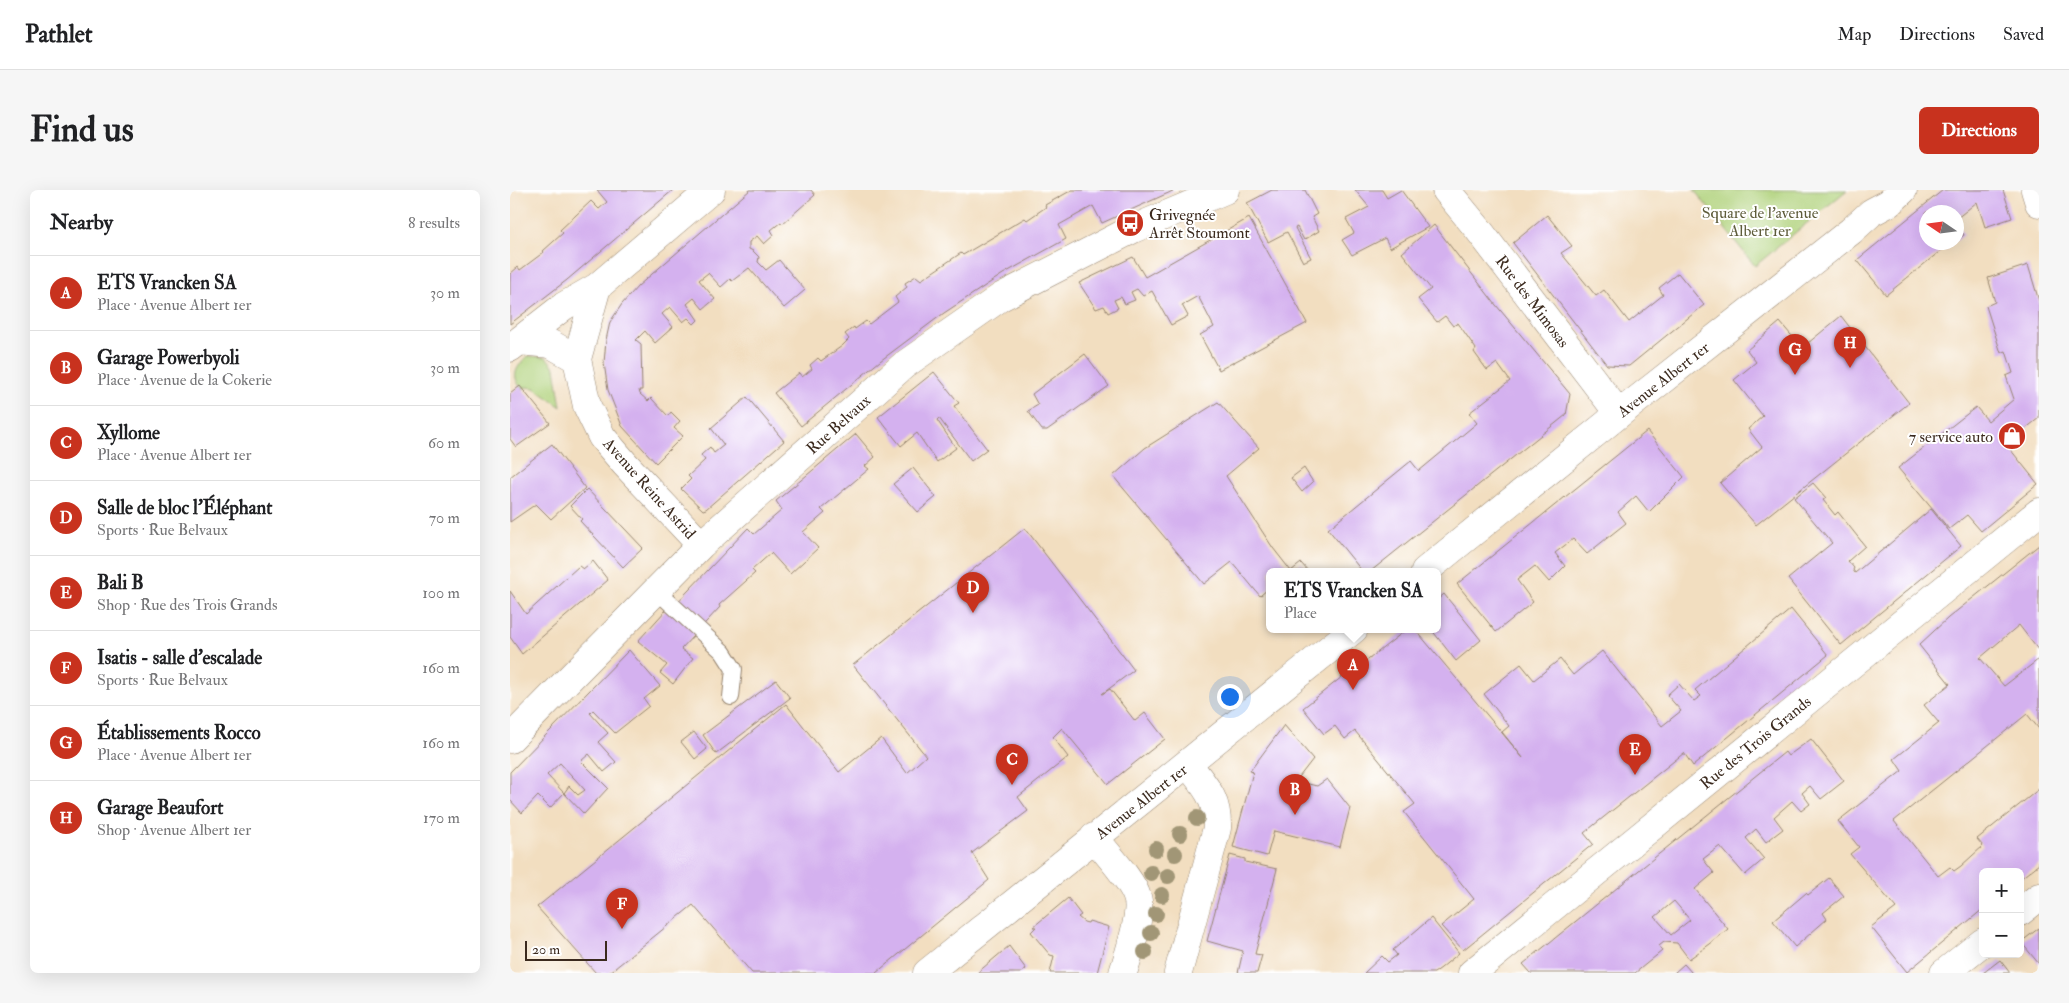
<!DOCTYPE html>
<html lang="en">
<head>
<meta charset="utf-8">
<style>
	body { margin:0; font-family:"IM FELL Double Pica",serif; background:#f6f6f6; color:#202124 }
	.controls { position:absolute; right:15px; bottom:15px; display:grid; overflow:hidden; border-radius:8px; box-shadow:0 5px 20px #0002 }
	.controls button { width:45px; height:45px; display:grid; place-items:center; padding:0; border:0; border-bottom:1px solid #e0e0e0; background:#fff; color:#202124; font:25px sans-serif }
	.compass { position:absolute; left:1409px; top:15px; width:45px; height:45px; border-radius:50%; background:#fff; box-shadow:0 5px 20px #0002; rotate:283deg }
	.scale { position:absolute; left:15px; bottom:12px; width:82px; box-sizing:border-box; padding-left:5px; border:2px solid #3b2a1e; border-top:0; font-size:14px; line-height:18px; white-space:nowrap; color:#3b2a1e; -webkit-text-stroke:4px #fff; paint-order:stroke }
	.you { position:absolute; left:719px; top:506px; width:18px; height:18px; margin:-12px; border:4px solid #fff; border-radius:50%; background:#1a73e8; box-shadow:0 0 0 8px #1a73e833 }
	.badge { display:grid; place-items:center; width:32px; height:32px; border-radius:50%; background:#c8321e; color:#fff; font-size:16px; font-weight:700 }
	.pin { position:absolute; translate:-50% -41px; filter:drop-shadow(0 1px 2px #0008) }
	.pin::after { content:''; position:absolute; top:26px; width:18px; height:15px; background:inherit; clip-path:polygon(0 0,100% 0,50% 100%) }
	.popup { position:absolute; left:756px; top:378px; width:175px; height:65px; box-sizing:border-box; display:grid; place-content:center; border-radius:8px; background:#fff; filter:drop-shadow(0 1px 4px #0005); font-size:16px; white-space:nowrap; color:#757577 }
	.popup b { font-size:19px; color:#202124 }
	.popup::after { content:''; position:absolute; left:50%; top:100%; margin-left:-10px; border:10px solid transparent; border-top-color:#fff }
	.list { margin:0; padding:0; list-style:none }
	h2 { display:flex; justify-content:space-between; align-items:center; height:65px; margin:0; padding:0 20px; font-size:21px }
	h2 small { font-size:16px; font-weight:400; color:#757577 }
	.list li { display:grid; grid-template-columns:32px 1fr auto; gap:15px; align-items:center; box-sizing:border-box; height:75px; padding:0 20px; border-top:1px solid #e0e0e0 }
	.list b { display:block; font-size:19px; white-space:nowrap }
	.list p { margin:0; font-size:16px; white-space:nowrap; color:#757577 }
	.list em { font-size:16px; font-style:normal; color:#757577 }
	.map { position:relative; flex:none; width:1529px; height:783px; overflow:hidden; border-radius:8px }
	header { display:flex; align-items:center; gap:30px; box-sizing:border-box; height:70px; padding:0 25px; background:#fff; border-bottom:1px solid #e0e0e0 }
	header strong { font-size:24px }
	nav { display:flex; gap:28px; margin-inline-start:auto; font-size:18px }
	.intro { display:flex; align-items:center; justify-content:space-between; box-sizing:border-box; height:120px; padding:0 30px }
	h1 { margin:0; font-size:35px }
	.button { padding:12px 22px; border-radius:8px; background:#c8321e; color:#fff; font-size:18px; font-weight:700 }
	main { display:flex; gap:30px; padding:0 30px }
	aside { flex:1; background:#fff; border-radius:8px; box-shadow:0 5px 20px #0002 }
	.map>svg:first-child { display:block }
	.green { fill:#b0d27b; stroke:#767e4c }
	.building { fill:#d4b1ef; fill-rule:evenodd }
	.lines { fill:none; stroke-linecap:round; stroke-linejoin:round }
	.service-casing { stroke:#96846f; stroke-width:18 }
	.minor-casing { stroke:#96846f; stroke-width:29 }
	.service { stroke:#fff; stroke-width:16 }
	.minor { stroke:#fff; stroke-width:28 }
	.tree { fill:#a19676 }
	.labels { text-anchor:middle; stroke-width:4; stroke-linejoin:round; paint-order:stroke }
	.park-label { font-size:16px; fill:#5e5c3a; stroke:#fff }
	.poi-label { font-size:16px; fill:#3b2a1e; stroke:#fff; text-anchor:start }
	.street-label { font-size:16px; fill:#3b2a1e; stroke:#fff }
</style>
</head>
<body>
<header>
<strong>Pathlet</strong>
<nav><a>Map</a><a>Directions</a><a>Saved</a></nav>
</header>
<div class="intro"><h1>Find us</h1><a class="button">Directions</a></div>
<main>
<aside>
<h2>Nearby<small>8 results</small></h2>
<ul class="list">
<li><span class="badge">A</span><div><b>ETS Vrancken SA</b><p>Place · Avenue Albert 1er</p></div><em>30 m</em></li>
<li><span class="badge">B</span><div><b>Garage Powerbyoli</b><p>Place · Avenue de la Cokerie</p></div><em>30 m</em></li>
<li><span class="badge">C</span><div><b>Xyllome</b><p>Place · Avenue Albert 1er</p></div><em>60 m</em></li>
<li><span class="badge">D</span><div><b>Salle de bloc l'Éléphant</b><p>Sports · Rue Belvaux</p></div><em>70 m</em></li>
<li><span class="badge">E</span><div><b>Bali B</b><p>Shop · Rue des Trois Grands</p></div><em>100 m</em></li>
<li><span class="badge">F</span><div><b>Isatis - salle d'escalade</b><p>Sports · Rue Belvaux</p></div><em>160 m</em></li>
<li><span class="badge">G</span><div><b>Établissements Rocco</b><p>Place · Avenue Albert 1er</p></div><em>160 m</em></li>
<li><span class="badge">H</span><div><b>Garage Beaufort</b><p>Shop · Avenue Albert 1er</p></div><em>170 m</em></li>
</ul>
</aside>
<div class="map">
<svg width="1529" height="783" viewBox="0 0 1529 783">
	<rect width="100%" height="100%" fill="#fff"/>
	<filter id="ink" filterUnits="userSpaceOnUse"><feTurbulence type="fractalNoise" baseFrequency=".02" numOctaves="2"/><feDisplacementMap in="SourceGraphic" scale="10" xChannelSelector="R" yChannelSelector="G"/><feConvolveMatrix kernelMatrix="1 2 1 2 8 2 1 2 1" color-interpolation-filters="sRGB"/></filter>
	<filter id="wash" filterUnits="userSpaceOnUse"><feTurbulence type="fractalNoise" baseFrequency=".0096" numOctaves="4" result="noise"/><feDisplacementMap in="SourceGraphic" scale="20" xChannelSelector="R" yChannelSelector="G"/><feGaussianBlur stdDeviation="1.12" result="paint"/><feColorMatrix in="noise" values="0 0 0 0 0 0 0 0 0 0 0 0 0 0 0 0 0 1.4 0 .05"/><feComposite in="paint" operator="in"/></filter>
	<g filter="url(#wash)">
		<rect width="100%" height="100%" fill="#f2dec0"/>
		<path class="green" d="M1184 0H1337L1245 76Z
			M18 166 36 167 45 178 51 217 24 198 16 197 12 199C1 186 5 178 18 166Z"/>
		<g id="blocks">
			<path class="building" d="M87 0H163L57 90 0 134V84L8 77 10 80 34 62 33 61 53 43 50 40 81 11 89 19 97 12Z
				M240 0H301L305 5 272 34 271 32 261 40 264 45 254 54 247 46 239 52V59L243 61 249 67 248 72 256 80 269 70 295 100 274 118 239 78 222 91 220 89 211 97 198 83 189 90 205 109 193 119 184 108 177 114 188 130 184 134 178 128 173 132 160 117 152 124 163 137 145 153 135 141 126 150 131 154 132 200H129L130 204 138 211 141 208 158 226 161 222 170 231 164 238 173 246 146 273 112 236 98 200 94 173 96 150 100 132 112 114 128 96Z
				M562 0H665L592 33 583 16 549 35 556 49 493 84 434 123 370 171 291 236 264 203 289 183 292 187 302 179 300 175 308 168 311 171 332 156 339 149 335 144 344 137 345 139 356 131 359 134 388 112 385 107 397 97 395 93 406 86 411 90 451 63 453 65 515 28 517 30 536 17 535 15Z
				M762 0H795L807 24 802 27 809 41 794 50 787 37 785 38 801 68 793 72 777 42 758 52 737 13Z
				M845 0H872L877 8 891 0 918 37 880 58 875 48 842 65 832 50 844 43 836 29 859 17Z
				M1433 0H1493L1502 28 1475 37 1467 12 1446 29V22H1416V52H1444L1436 60 1434 58 1376 105 1347 70Z
				M1037 25 1062 56 1051 63 1086 106 1094 100 1119 132 1153 105 1149 98 1168 83 1194 115 1119 176 1097 175 1003 53Z
				M739 28 797 133 709 180 690 145 704 137 688 106 672 115 678 126 661 135 642 101 633 106 627 99 621 102 625 110 615 114 611 107 604 110 608 118 598 123 594 116 586 119 569 93 623 67 635 87Z
				M1446 34 1454 45 1446 51Z
				M924 35 986 115 1060 204 1056 225 861 381H852L818 339 901 271 909 281 967 233 959 223 1000 191 987 173 977 180 964 162 966 159 948 133 943 136 935 126 927 132 908 109 921 99 892 63Z
				M1518 75 1529 111V228L1496 254 1528 294 1471 341 1457 325 1439 339 1388 278 1466 217 1478 231 1504 209 1496 186 1503 183 1496 161 1491 163 1476 116 1485 112 1478 88Z
				M1331 126 1399 213 1246 335 1210 293 1252 257 1238 239 1253 226 1224 190 1246 172 1237 160 1270 132 1292 158Z
				M575 164 599 196 537 240H532L518 221 528 215 522 204Z
				M424 182 449 213 444 216 477 259 461 271 429 228 427 230 446 258 427 272 407 243 391 256 368 227Z
				M10 196 40 233 6 257 0 249V204Z
				M237 207 274 251 196 319 193 320 171 299 181 289 178 286 195 270 191 265 200 257 204 263 214 255 201 238Z
				M708 212 749 258 716 286 763 358 781 381 791 373 798 381H759V398L750 406 722 372 694 394 603 286 635 258Z
				M1137 241 1174 287 1139 322 1126 306 1108 322 1116 333 1077 364 1063 349 1045 363 1055 376 1039 392 1025 376 1007 390 1023 412 986 442 947 394Z
				M346 244 365 267 355 276 359 279 311 319 315 323 293 342 308 358 280 384 261 363 242 380 245 383 209 415 210 417 171 459 183 468 163 494 150 483 157 475 128 451 156 420 159 421 238 338 244 344 272 320 266 311Z
				M42 254 75 298 41 329 26 314 0 332V287Z
				M403 278 426 307 408 322 383 294Z
				M794 278 803 292 792 302 781 288Z
				M1303 293 1316 308 1313 310 1325 325 1328 322 1355 356 1338 371 1344 378 1343 380 1345 383 1421 319 1451 356 1331 455 1278 389 1322 353 1284 308Z
				M77 299 133 358 113 377 70 331 72 329 60 316Z
				M515 338 624 480 592 504 600 499 625 531 635 523 655 549 598 594 552 538 543 547 558 567 508 607 518 621 462 663 479 690 366 783H242L183 715 99 783H86L27 717 276 514 329 582 371 548 397 583 416 566 343 475Z
				M1529 355V461L1509 435 1470 468 1494 496 1529 469V539L1517 524 1384 631 1428 686 1440 677 1444 681 1451 676 1473 656 1467 649 1529 599V674L1510 689V682H1473V719L1397 782 1361 737 1386 718 1340 664 1349 657 1328 631 1392 581 1384 569 1429 533 1414 515 1440 494 1409 455 1438 428Z
				M83 371 98 390 12 464 0 447V401L16 424 69 376 73 379Z
				M934 404 971 450 946 471 921 439H927V410Z
				M1281 419 1318 465 1183 576 1174 563 1074 643 1083 654 953 760 931 736 964 709 894 622 905 614 845 541 835 549 825 536 814 544 793 518 852 471 854 473 897 439H905L1013 568 992 542 999 536 974 504 1011 474 1024 490 1050 469 1063 485 1092 461 1152 536 1171 521 1157 505 1169 494 1184 511 1191 506 1185 500Z
				M119 460 150 496 134 509 139 516 105 543 83 520 80 523 98 543 88 552 106 572 94 582 79 564 71 571 98 598 74 624 54 603 59 596 68 605 75 600 50 573 37 585 54 603 40 618 28 606 12 623 0 610V582Z
				M266 490 280 508 206 564 193 545Z
				M774 535 803 569 786 591 807 596 817 589 840 618 830 657 764 641 757 666 723 657 743 582 740 581Z
				M184 542 197 559 185 569 171 552Z
				M1301 549 1334 591 1311 609 1300 596 1292 603 1300 614 1291 621 1282 611 1264 627 1273 639 1256 652 1246 639 1236 648 1254 669 1235 685 1210 656 1193 669 1204 683 1185 699 1218 739 1200 754 1179 769 1167 753 1154 752 1149 756 1152 761 1125 783H1021L1013 774 1275 562 1278 566ZM1164 711 1180 730 1161 745 1145 727Z
				M720 665 735 669V672L767 679 745 764 752 765 747 783H728L733 761 697 751Z
				M1319 688 1334 706 1313 723 1317 729 1285 757 1263 731 1296 703 1298 705Z
				M558 708 571 725 568 727 574 732 578 733 579 731 599 737 587 783H540L544 766 540 765 521 742 526 737H523Z
				M921 728 949 763 931 778 924 783H854L872 766 878 772 887 765 883 760Z
				M1529 738V774L1511 752Z
				M499 756 516 779 511 783H467Z
				M1490 770 1500 783H1473Z
				M1174 774 1182 783H1164Z"/>
		</g>
	</g>
	<g filter="url(#ink)">
		<use href="#blocks" fill-opacity="0" stroke="#96846f" stroke-width="1"/>
		<g class="lines">
			<defs>
				<path id="service" d="M146 400 213 462 224 479 221 507"/>
				<path id="minor" d="M936 0 968 39 1109 224
					M1525 0 1529 13
					M9 151 41 154 67 169
					M0 158 54 116 87 97
					M191 355 115 274 92 247 77 216 67 169 87 97 201 0
					M915 381 1109 224 1341 41 1362 22 1379 13 1393 0
					M0 549 191 355 394 175 491 107 623 39 715 0
					M584 647C596 663 622 690 627 707 633 723 618 766 613 783
					M1510 722 1529 707
					M417 783 844 439
					M668 783 707 638C708 608 695 597 678 574
					M962 783 1529 322
					M1434 783 1473 752"/>
			</defs>
			<use href="#service" class="service-casing"/>
			<use href="#minor" class="minor-casing"/>
			<use href="#service" class="service"/>
			<use href="#minor" class="minor"/>
		</g>
		<g class="tree">
			<circle cx="687" cy="628" r="8"/>
			<circle cx="670" cy="644" r="8"/>
			<circle cx="646" cy="659" r="8"/>
			<circle cx="665" cy="664" r="8"/>
			<circle cx="641" cy="683" r="8"/>
			<circle cx="658" cy="686" r="8"/>
			<circle cx="652" cy="705" r="8"/>
			<circle cx="646" cy="724" r="8"/>
			<circle cx="641" cy="743" r="8"/>
			<circle cx="635" cy="762" r="8"/>
		</g>
	</g>
	<defs>
		<symbol id="bus-disc" viewBox="-11 -11 22 22"><circle r="9.5" fill="#c8321e" stroke="#fff"/><path d="M-5-6H5V4H4V6H2V4H-2V6H-4V4H-5ZM-3.5-4V0h7V-4ZM-3.5 1.2v1.5H-2V1.2ZM2 1.2v1.5H3.5V1.2Z" fill="#fff"/></symbol>
		<symbol id="shop-disc" viewBox="-11 -11 22 22"><circle r="9.5" fill="#c8321e" stroke="#fff"/><path d="M-5-2.5h2.3a2.7 3.5 0 0 1 5.4 0H5L5.5 6h-11ZM-1.5-2.5h3a1.5 2.3 0 0 0-3 0Z" fill="#fff"/></symbol>
	</defs>
	<g fill-rule="evenodd">
		<use href="#bus-disc" x="604" y="17" width="32" height="32"/>
		<use href="#shop-disc" x="1486" y="230" width="32" height="32"/>
	</g>
	<g class="labels">
		<g class="park-label">
			<text x="1250" y="28">Square de l'avenue<tspan x="1250" dy="18">Albert 1er</tspan></text>
		</g>
		<g class="poi-label">
			<text x="639" y="30">Grivegnée<tspan x="639" dy="18">Arrêt Stoumont</tspan></text>
			<text x="1483" y="252" text-anchor="end">7 service auto</text>
		</g>
		<g class="street-label">
			<text transform="translate(1023 111) rotate(53)" y="6">Rue des Mimosas</text>
			<text transform="translate(1153 189) rotate(-38)" y="6">Avenue Albert 1er</text>
			<text transform="translate(328 234) rotate(-42)" y="6">Rue Belvaux</text>
			<text transform="translate(140 298) rotate(48)" y="6">Avenue Reine Astrid</text>
			<text transform="translate(1245 552) rotate(-39)" y="6">Rue des Trois Grands</text>
			<text transform="translate(631 611) rotate(-38)" y="6">Avenue Albert 1er</text>
		</g>
	</g>
</svg>
<div class="controls">
<button>+</button>
<button>−</button>
</div>
<svg class="compass" viewBox="-18 -18 36 36"><path d="M0-13l5 13h-10z" fill="#e53935"/><path d="M0 13l5-13h-10z" fill="#757577"/></svg>
<div class="scale">20 m</div>
<div class="you"></div>
<div class="pin badge" style="left:843px;top:500px">A</div>
<div class="popup"><b>ETS Vrancken SA</b>Place</div>
<div class="pin badge" style="left:785px;top:625px">B</div>
<div class="pin badge" style="left:502px;top:595px">C</div>
<div class="pin badge" style="left:463px;top:423px">D</div>
<div class="pin badge" style="left:1125px;top:585px">E</div>
<div class="pin badge" style="left:112px;top:739px">F</div>
<div class="pin badge" style="left:1285px;top:185px">G</div>
<div class="pin badge" style="left:1340px;top:178px">H</div>
</div>
</main>
</body>
</html>
